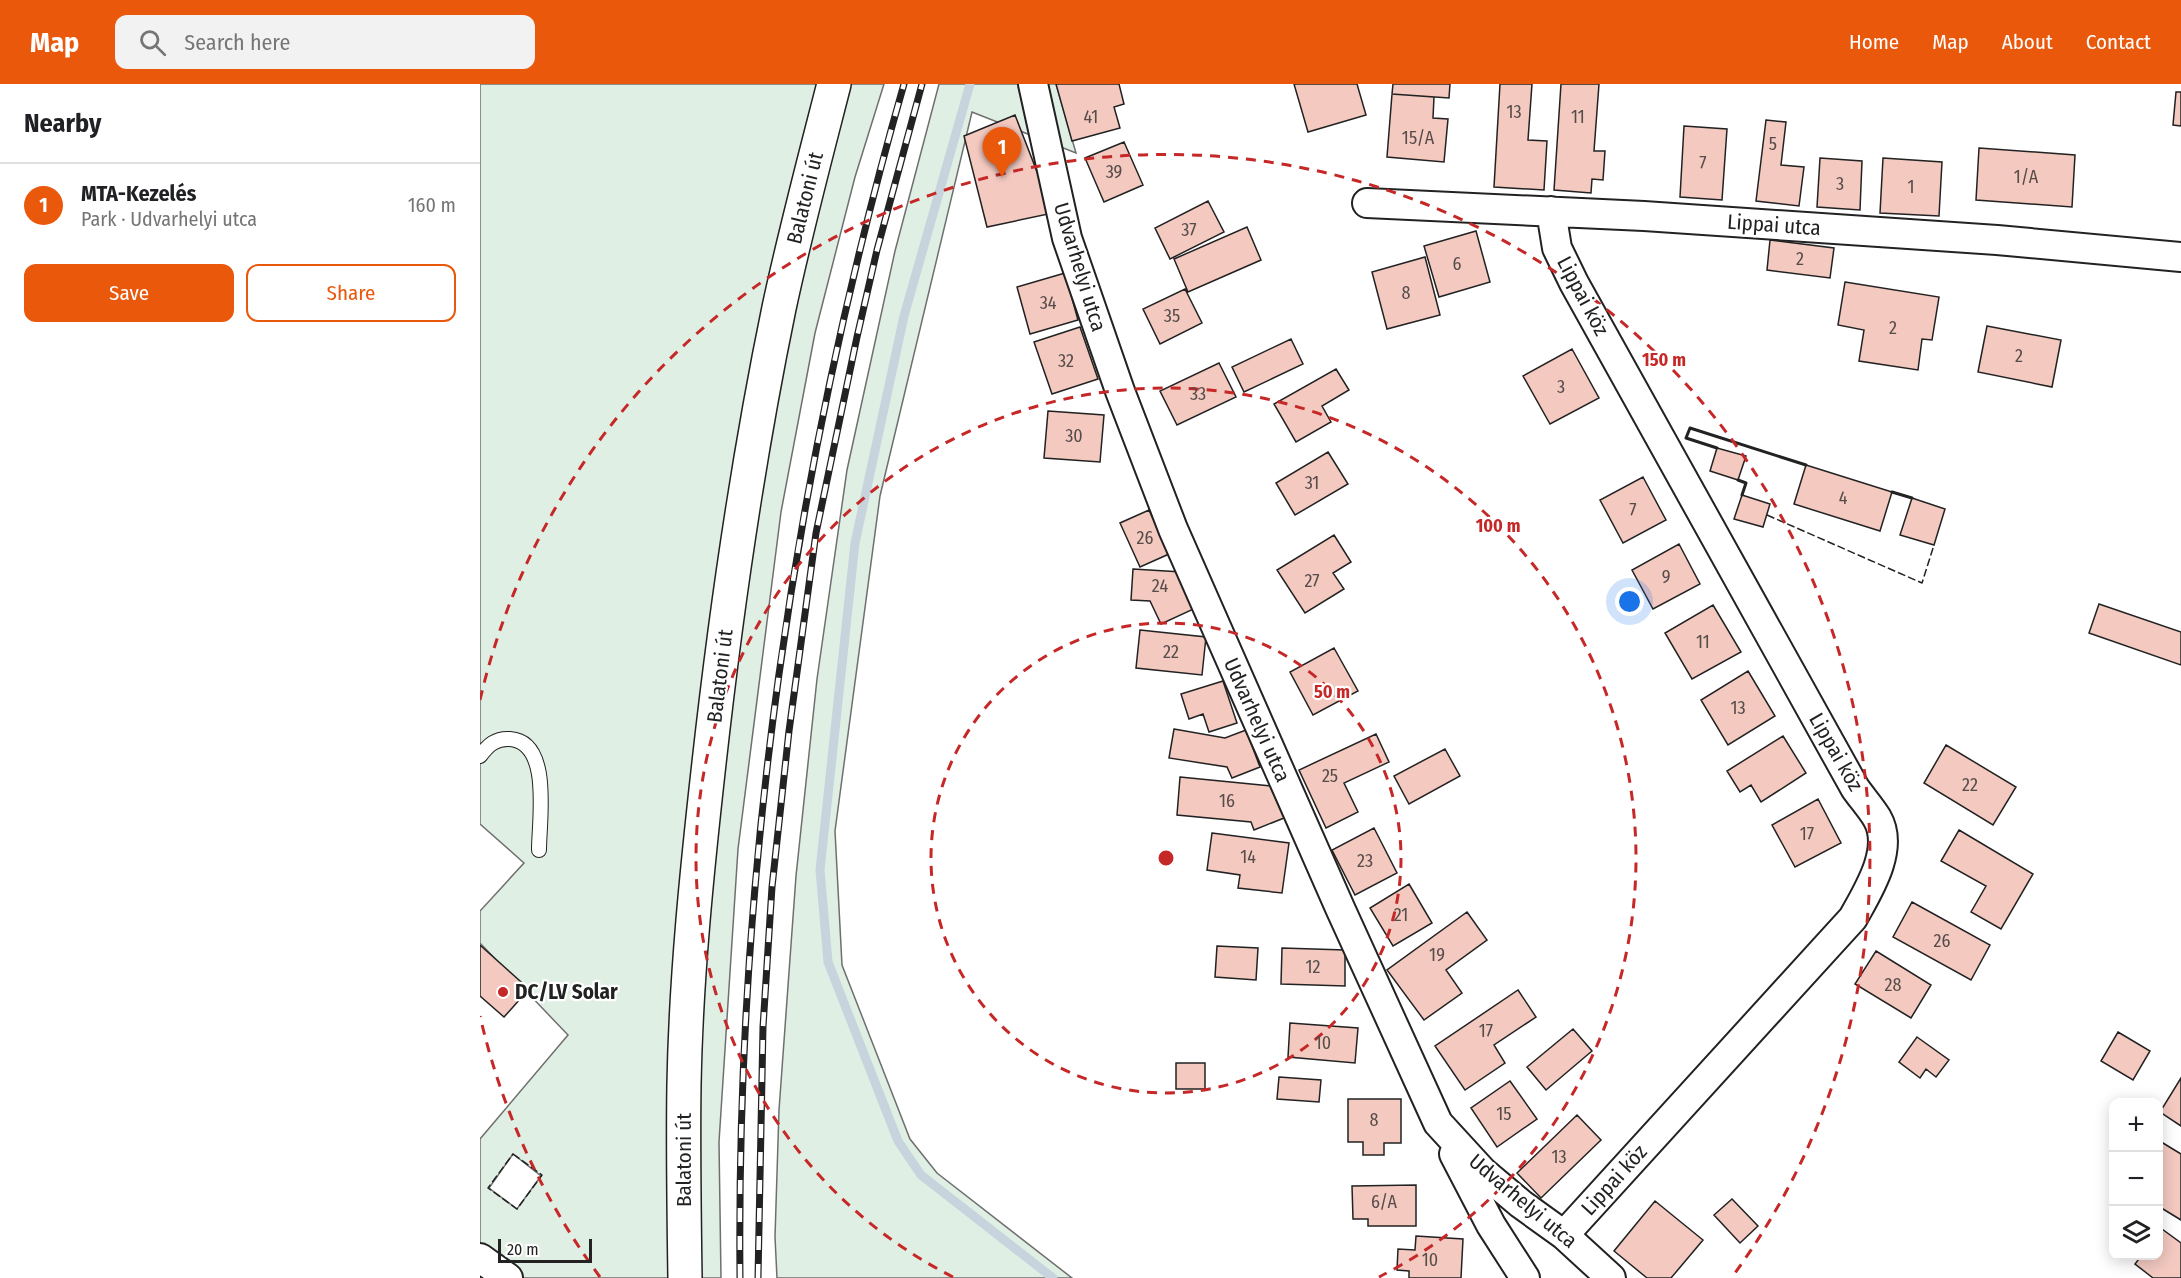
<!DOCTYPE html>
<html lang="en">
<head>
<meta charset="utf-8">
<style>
	body { margin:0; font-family:"Fira Sans Condensed",sans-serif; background:#f2f2f2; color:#202124 }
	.controls { position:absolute; right:18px; bottom:18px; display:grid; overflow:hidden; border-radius:12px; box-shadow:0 3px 15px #0003 }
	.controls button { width:54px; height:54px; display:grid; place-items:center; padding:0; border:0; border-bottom:2px solid #e0e0e0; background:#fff; color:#202124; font:30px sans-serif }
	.scale { position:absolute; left:18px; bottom:15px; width:94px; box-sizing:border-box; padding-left:6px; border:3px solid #222; border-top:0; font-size:16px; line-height:21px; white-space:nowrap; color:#222; -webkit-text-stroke:4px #fff; paint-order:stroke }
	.you { position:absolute; left:1150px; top:518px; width:21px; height:21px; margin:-15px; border:4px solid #fff; border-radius:50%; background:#1a73e8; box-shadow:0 0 0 9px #1a73e833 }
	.badge { display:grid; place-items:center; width:39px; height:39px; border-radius:50%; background:#ea580c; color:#fff; font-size:20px; font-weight:700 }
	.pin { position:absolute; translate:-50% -50px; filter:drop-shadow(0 2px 3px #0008) }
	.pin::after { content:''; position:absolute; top:32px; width:21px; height:18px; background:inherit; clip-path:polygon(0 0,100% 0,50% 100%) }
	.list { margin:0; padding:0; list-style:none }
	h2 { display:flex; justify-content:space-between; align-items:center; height:78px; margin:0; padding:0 24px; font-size:26px }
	h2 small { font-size:20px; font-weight:400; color:#757577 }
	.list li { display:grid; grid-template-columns:39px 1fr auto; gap:18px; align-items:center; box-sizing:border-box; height:84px; padding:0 24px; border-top:2px solid #e0e0e0 }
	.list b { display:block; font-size:22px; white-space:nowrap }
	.list p { margin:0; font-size:20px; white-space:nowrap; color:#757577 }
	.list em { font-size:20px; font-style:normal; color:#757577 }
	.actions { display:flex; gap:12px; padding:18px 24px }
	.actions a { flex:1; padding:14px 0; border:2px solid #ea580c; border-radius:12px; text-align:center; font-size:21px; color:#ea580c }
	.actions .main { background:#ea580c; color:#fff }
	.icon { flex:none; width:33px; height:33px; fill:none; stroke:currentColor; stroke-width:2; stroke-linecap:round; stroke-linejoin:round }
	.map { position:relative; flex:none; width:1701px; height:1194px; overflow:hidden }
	header { display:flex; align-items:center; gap:36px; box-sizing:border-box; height:84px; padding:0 30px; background:#ea580c; color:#fff }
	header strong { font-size:28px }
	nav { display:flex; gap:33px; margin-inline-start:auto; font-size:21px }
	.search { width:420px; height:54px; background:#f2f2f2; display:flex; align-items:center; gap:15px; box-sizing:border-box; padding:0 21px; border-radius:12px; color:#757577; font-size:22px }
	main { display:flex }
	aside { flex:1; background:#fff }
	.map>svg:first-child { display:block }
	.green { fill:#e0efe3; stroke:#6f6f6f; stroke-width:1.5; fill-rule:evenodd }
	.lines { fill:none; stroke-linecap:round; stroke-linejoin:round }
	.stream { stroke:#c7d3dd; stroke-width:9 }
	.building { fill:#f3c9c0; stroke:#222; stroke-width:1.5 }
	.service-casing { stroke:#222; stroke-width:16 }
	.minor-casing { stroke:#222; stroke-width:32 }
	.secondary-casing { stroke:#222; stroke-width:36 }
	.service { stroke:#fff; stroke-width:14 }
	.minor { stroke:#fff; stroke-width:28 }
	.secondary { stroke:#fff; stroke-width:33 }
	.rail-casing { stroke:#222; stroke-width:7 }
	.rail { stroke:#fff; stroke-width:4.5; stroke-dasharray:14; stroke-linecap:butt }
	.fence { stroke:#222; stroke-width:1.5; stroke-dasharray:8 3; stroke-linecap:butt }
	.wall { stroke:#222; stroke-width:3 }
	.ring { fill:none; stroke:#c62828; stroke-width:3; stroke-dasharray:10 8 }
	.poi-dot { fill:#c62828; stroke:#fff; stroke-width:2 }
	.labels { text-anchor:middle; stroke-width:4.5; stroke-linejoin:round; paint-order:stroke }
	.number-label { font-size:18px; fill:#564c4a }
	.street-label { font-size:21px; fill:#222; stroke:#fff }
	.poi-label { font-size:21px; font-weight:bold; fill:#222; stroke:#fff; text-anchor:start }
	.centre { fill:#c62828; stroke:#fff; stroke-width:3 }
	.ring-label { font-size:18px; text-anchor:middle; font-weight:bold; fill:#c62828; stroke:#fff; stroke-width:4.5; stroke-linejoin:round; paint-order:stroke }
</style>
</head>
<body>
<header>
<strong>Map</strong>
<div class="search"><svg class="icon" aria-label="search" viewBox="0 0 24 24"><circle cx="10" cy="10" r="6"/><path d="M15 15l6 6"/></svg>Search here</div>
<nav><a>Home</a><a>Map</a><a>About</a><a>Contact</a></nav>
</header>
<main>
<aside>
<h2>Nearby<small></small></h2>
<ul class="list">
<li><span class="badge">1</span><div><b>MTA-Kezelés</b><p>Park · Udvarhelyi utca</p></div><em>160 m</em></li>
</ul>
<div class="actions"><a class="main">Save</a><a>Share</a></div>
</aside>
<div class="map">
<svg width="1701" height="1194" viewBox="0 0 1701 1194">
	<rect width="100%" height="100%" fill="#fff"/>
	<path class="green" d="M0 0H404L375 93 335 249 301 428 258 765 239 1058 241 1194H0V1055L88 951 0 859V827L44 779 0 740ZM33 1070 61 1092 37 1125 9 1104Z
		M459 0H576L596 69 492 28 400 412 355 747 362 881 430 1055 457 1089 592 1194H297L295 1153 299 1026 316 792 337 595 367 386 415 167Z"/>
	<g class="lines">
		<path class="stream" d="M490 0 424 232 375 459 340 786 348 878 418 1057 441 1091 573 1194"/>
	</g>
	<path class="building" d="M576 0H639L644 20 634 23 640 44 592 57Z
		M814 0H877L886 31 828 48Z
		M913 0H970L969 14 912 10Z
		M1020 0H1052L1048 56 1067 57 1064 106 1014 103Z
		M1081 0H1119L1114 67H1125L1123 96 1112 95 1111 109 1074 106Z
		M1696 8H1701V42L1693 41Z
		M912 10 954 13 953 34 968 35 964 78 907 73Z
		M535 31 573 129 507 143 484 52Z
		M1286 36 1306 38 1301 81 1324 83 1319 122 1276 117Z
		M1204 42 1247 45 1242 116 1200 113Z
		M644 58 663 101 624 118 605 74Z
		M1499 64 1595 71 1592 123 1496 116Z
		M1340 74 1382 77 1380 126 1337 123Z
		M1403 74 1462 78 1459 132 1400 129Z
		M728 117 744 148 690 175 675 144Z
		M767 143 781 176 708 208 694 175Z
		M996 147 1010 198 959 213 944 162Z
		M1290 156 1354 164 1350 194 1287 186Z
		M945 173 960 231 907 245 892 188Z
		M585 189 598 236 550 250 537 203Z
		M1365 198 1459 213 1452 256 1442 255 1438 286 1379 277 1384 246 1358 241Z
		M705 205 722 239 680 260 663 225Z
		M1507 242 1581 256 1572 303 1498 288Z
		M600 243 618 295 572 310 554 258Z
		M811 255 823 280 764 308 752 283Z
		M1092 265 1119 314 1070 340 1043 292Z
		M739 279 756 313 697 341 680 307Z
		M856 285 869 306 842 322 851 338 816 358 794 320Z
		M568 327 624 331 620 378 564 374Z
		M1237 364 1266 372 1258 396 1230 387Z
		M848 368 868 400 815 431 796 399Z
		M1326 381 1412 408 1400 447 1314 420Z
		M1163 393 1186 436 1143 459 1120 416Z
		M1262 411 1290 420 1283 443 1254 435Z
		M1432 414 1465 425 1454 461 1420 451Z
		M669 426 689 470 660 483 640 439Z
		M854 451 871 478 853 489 864 505 825 529 797 486Z
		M1199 460 1220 500 1173 525 1152 486Z
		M653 485 702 488 718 523 681 540 670 517 651 516Z
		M1619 520 1701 548V581L1609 549Z
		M1233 521 1261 568 1212 595 1185 549Z
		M660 546 726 553 722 591 656 584Z
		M854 564 878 607 833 631 810 588Z
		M1268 587 1295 632 1248 661 1221 616Z
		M743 597 757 639 729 648 723 630 709 635 701 610Z
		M694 645 745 654 766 646 780 683 752 694 747 683 689 674Z
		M896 650 909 678 864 699 878 728 846 744 819 686Z
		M1303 652 1326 689 1281 718 1271 701 1260 708 1247 687Z
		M1466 661 1536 703 1513 741 1444 699Z
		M965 665 980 692 929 720 914 692Z
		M700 693 791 702 804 734 774 746 771 738 697 731Z
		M1338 715 1361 759 1315 783 1292 741Z
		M894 744 917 789 875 811 852 766Z
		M1479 746 1553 790 1521 845 1491 828 1506 802 1461 777Z
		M732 749 809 759 802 809 758 804 760 791 727 786Z
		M929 800 952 839 913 862 890 824Z
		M1432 818 1510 861 1491 896 1413 853Z
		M987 828 1007 856 966 886 982 909 944 936 907 886Z
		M0 861 49 905 24 933 0 912Z
		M737 862 778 864 776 896 735 893Z
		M802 864 865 866V902L801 900Z
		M1396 867 1451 901 1431 934 1375 900Z
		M1038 906 1056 933 1014 961 1025 979 985 1006 955 962Z
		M810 939 878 944 875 979 808 973Z
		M1093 945 1112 967 1066 1006 1047 983Z
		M1638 948 1670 967 1653 996 1621 977Z
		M1437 953 1469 976 1456 993 1446 985 1440 994 1419 978Z
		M696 979H725V1005H696Z
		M799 993 841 996 839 1018 797 1015Z
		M1701 994V1042L1680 1028Z
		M1030 997 1057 1035 1017 1063 991 1024Z
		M868 1015H921V1059H904V1071H883V1058H868Z
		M1097 1031 1121 1056 1061 1114 1037 1089Z
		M1678 1056 1701 1070V1136L1678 1122Z
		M936 1101V1142H888V1135H873L872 1102Z
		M1252 1115 1278 1142 1260 1159 1234 1131Z
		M1175 1117 1223 1156 1191 1194H1167L1134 1167Z
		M1682 1145 1701 1159V1194H1673L1655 1180 1661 1172H1678V1149Z
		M936 1152 983 1155 981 1194H929V1187L917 1186 918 1165 935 1166Z"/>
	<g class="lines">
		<defs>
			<path id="service" d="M0 672C8 661 16 654 30 655 72 658 59 736 59 766"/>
			<path id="minor" d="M553 0 587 154 640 307 693 445 860 824 958 1039 1003 1088 1041 1120 1084 1151 1131 1194
				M887 119 1164 132 1517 156 1701 173
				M1071 127 1077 164 1094 199 1375 704C1382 714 1391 724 1397 734 1415 765 1388 807 1373 834L1084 1151
				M974 1070 1011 1141 1045 1194
				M0 1174 28 1194"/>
			<path id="secondary" d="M205 1194C204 1129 203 1065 204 1000 206 893 217 786 229 679 246 527 268 374 299 224 315 149 335 74 354 0"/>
		</defs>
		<use href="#service" class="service-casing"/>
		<use href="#minor" class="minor-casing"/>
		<use href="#secondary" class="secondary-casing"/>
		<use href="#service" class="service"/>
		<use href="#minor" class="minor"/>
		<use href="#secondary" class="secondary"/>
		<defs>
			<path id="rail" d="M260 1194C256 791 313 387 424 0
				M278 1194 283 943 292 803 309 647 336 449 377 253 397 166 442 0"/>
		</defs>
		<use href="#rail" class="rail-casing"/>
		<use href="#rail" class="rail"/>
		<path class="fence" d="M1287 431 1442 499 1454 461
			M33 1070 62 1091 37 1125 8 1104Z"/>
		<path class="wall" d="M1237 364 1206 354 1210 344 1326 381
			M1258 396 1266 399 1262 411
			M1412 408 1432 414"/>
	</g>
	<g class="ring">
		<circle cx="686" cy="774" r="235"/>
		<path d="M473 1193A470 470 0 1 1 899 1193"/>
		<path d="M120 1193A704 704 0 0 1 0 932M0 616A704 704 0 1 1 1252 1193"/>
	</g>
	<circle class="poi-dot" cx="23" cy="908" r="6"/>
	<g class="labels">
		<g class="number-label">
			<text x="1034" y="34">13</text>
			<text x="611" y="39">41</text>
			<text x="1098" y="39">11</text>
			<text x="938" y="60">15/A</text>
			<text x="1293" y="66">5</text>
			<text x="1223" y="85">7</text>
			<text x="634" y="94">39</text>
			<text x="1546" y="99">1/A</text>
			<text x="1360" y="106">3</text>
			<text x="1431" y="109">1</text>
			<text x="709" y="152">37</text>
			<text x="1320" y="181">2</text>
			<text x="977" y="186">6</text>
			<text x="926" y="215">8</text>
			<text x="568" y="225">34</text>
			<text x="692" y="238">35</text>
			<text x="1413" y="250">2</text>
			<text x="1539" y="278">2</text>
			<text x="586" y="283">32</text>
			<text x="1081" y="309">3</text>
			<text x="718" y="316">33</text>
			<text x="594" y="358">30</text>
			<text x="832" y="405">31</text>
			<text x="1363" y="420">4</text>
			<text x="1153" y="432">7</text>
			<text x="665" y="460">26</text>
			<text x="1186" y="499">9</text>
			<text x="832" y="503">27</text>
			<text x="680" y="508">24</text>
			<text x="1223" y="564">11</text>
			<text x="691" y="574">22</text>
			<text x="1258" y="630">13</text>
			<text x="850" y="698">25</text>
			<text x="1490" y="707">22</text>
			<text x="747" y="723">16</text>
			<text x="1327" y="756">17</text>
			<text x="768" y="779">14</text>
			<text x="885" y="783">23</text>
			<text x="921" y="837">21</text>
			<text x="1462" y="863">26</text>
			<text x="957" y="877">19</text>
			<text x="833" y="889">12</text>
			<text x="1413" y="907">28</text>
			<text x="1006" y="953">17</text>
			<text x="843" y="965">10</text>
			<text x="1024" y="1036">15</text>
			<text x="894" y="1042">8</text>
			<text x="1079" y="1079">13</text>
			<text x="904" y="1124">6/A</text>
			<text x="950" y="1182">10</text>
		</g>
		<g class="street-label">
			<text transform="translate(325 114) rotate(-76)" y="7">Balatoni út</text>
			<text transform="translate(1294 141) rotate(4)" y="7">Lippai utca</text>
			<text transform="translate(600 183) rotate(73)" y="7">Udvarhelyi utca</text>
			<text transform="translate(1103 212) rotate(62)" y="7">Lippai köz</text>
			<text transform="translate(240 592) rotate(-83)" y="7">Balatoni út</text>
			<text transform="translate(777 636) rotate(66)" y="7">Udvarhelyi utca</text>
			<text transform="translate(1356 668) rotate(60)" y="7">Lippai köz</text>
			<text transform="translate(204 1076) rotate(-90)" y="7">Balatoni út</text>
			<text transform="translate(1134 1096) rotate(-48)" y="7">Lippai köz</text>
			<text transform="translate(1043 1117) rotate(40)" y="7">Udvarhelyi utca</text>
		</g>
		<g class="poi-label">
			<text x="35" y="915">DC/LV Solar</text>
		</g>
	</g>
	<circle cx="686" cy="774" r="9" class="centre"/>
	<g class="ring-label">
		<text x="1184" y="282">150 m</text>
		<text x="1018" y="448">100 m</text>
		<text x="852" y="614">50 m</text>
	</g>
</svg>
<div class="controls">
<button>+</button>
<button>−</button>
<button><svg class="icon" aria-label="layers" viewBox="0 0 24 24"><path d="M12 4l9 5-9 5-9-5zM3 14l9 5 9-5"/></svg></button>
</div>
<div class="scale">20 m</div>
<div class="you"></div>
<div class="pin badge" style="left:522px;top:93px">1</div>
</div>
</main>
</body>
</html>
